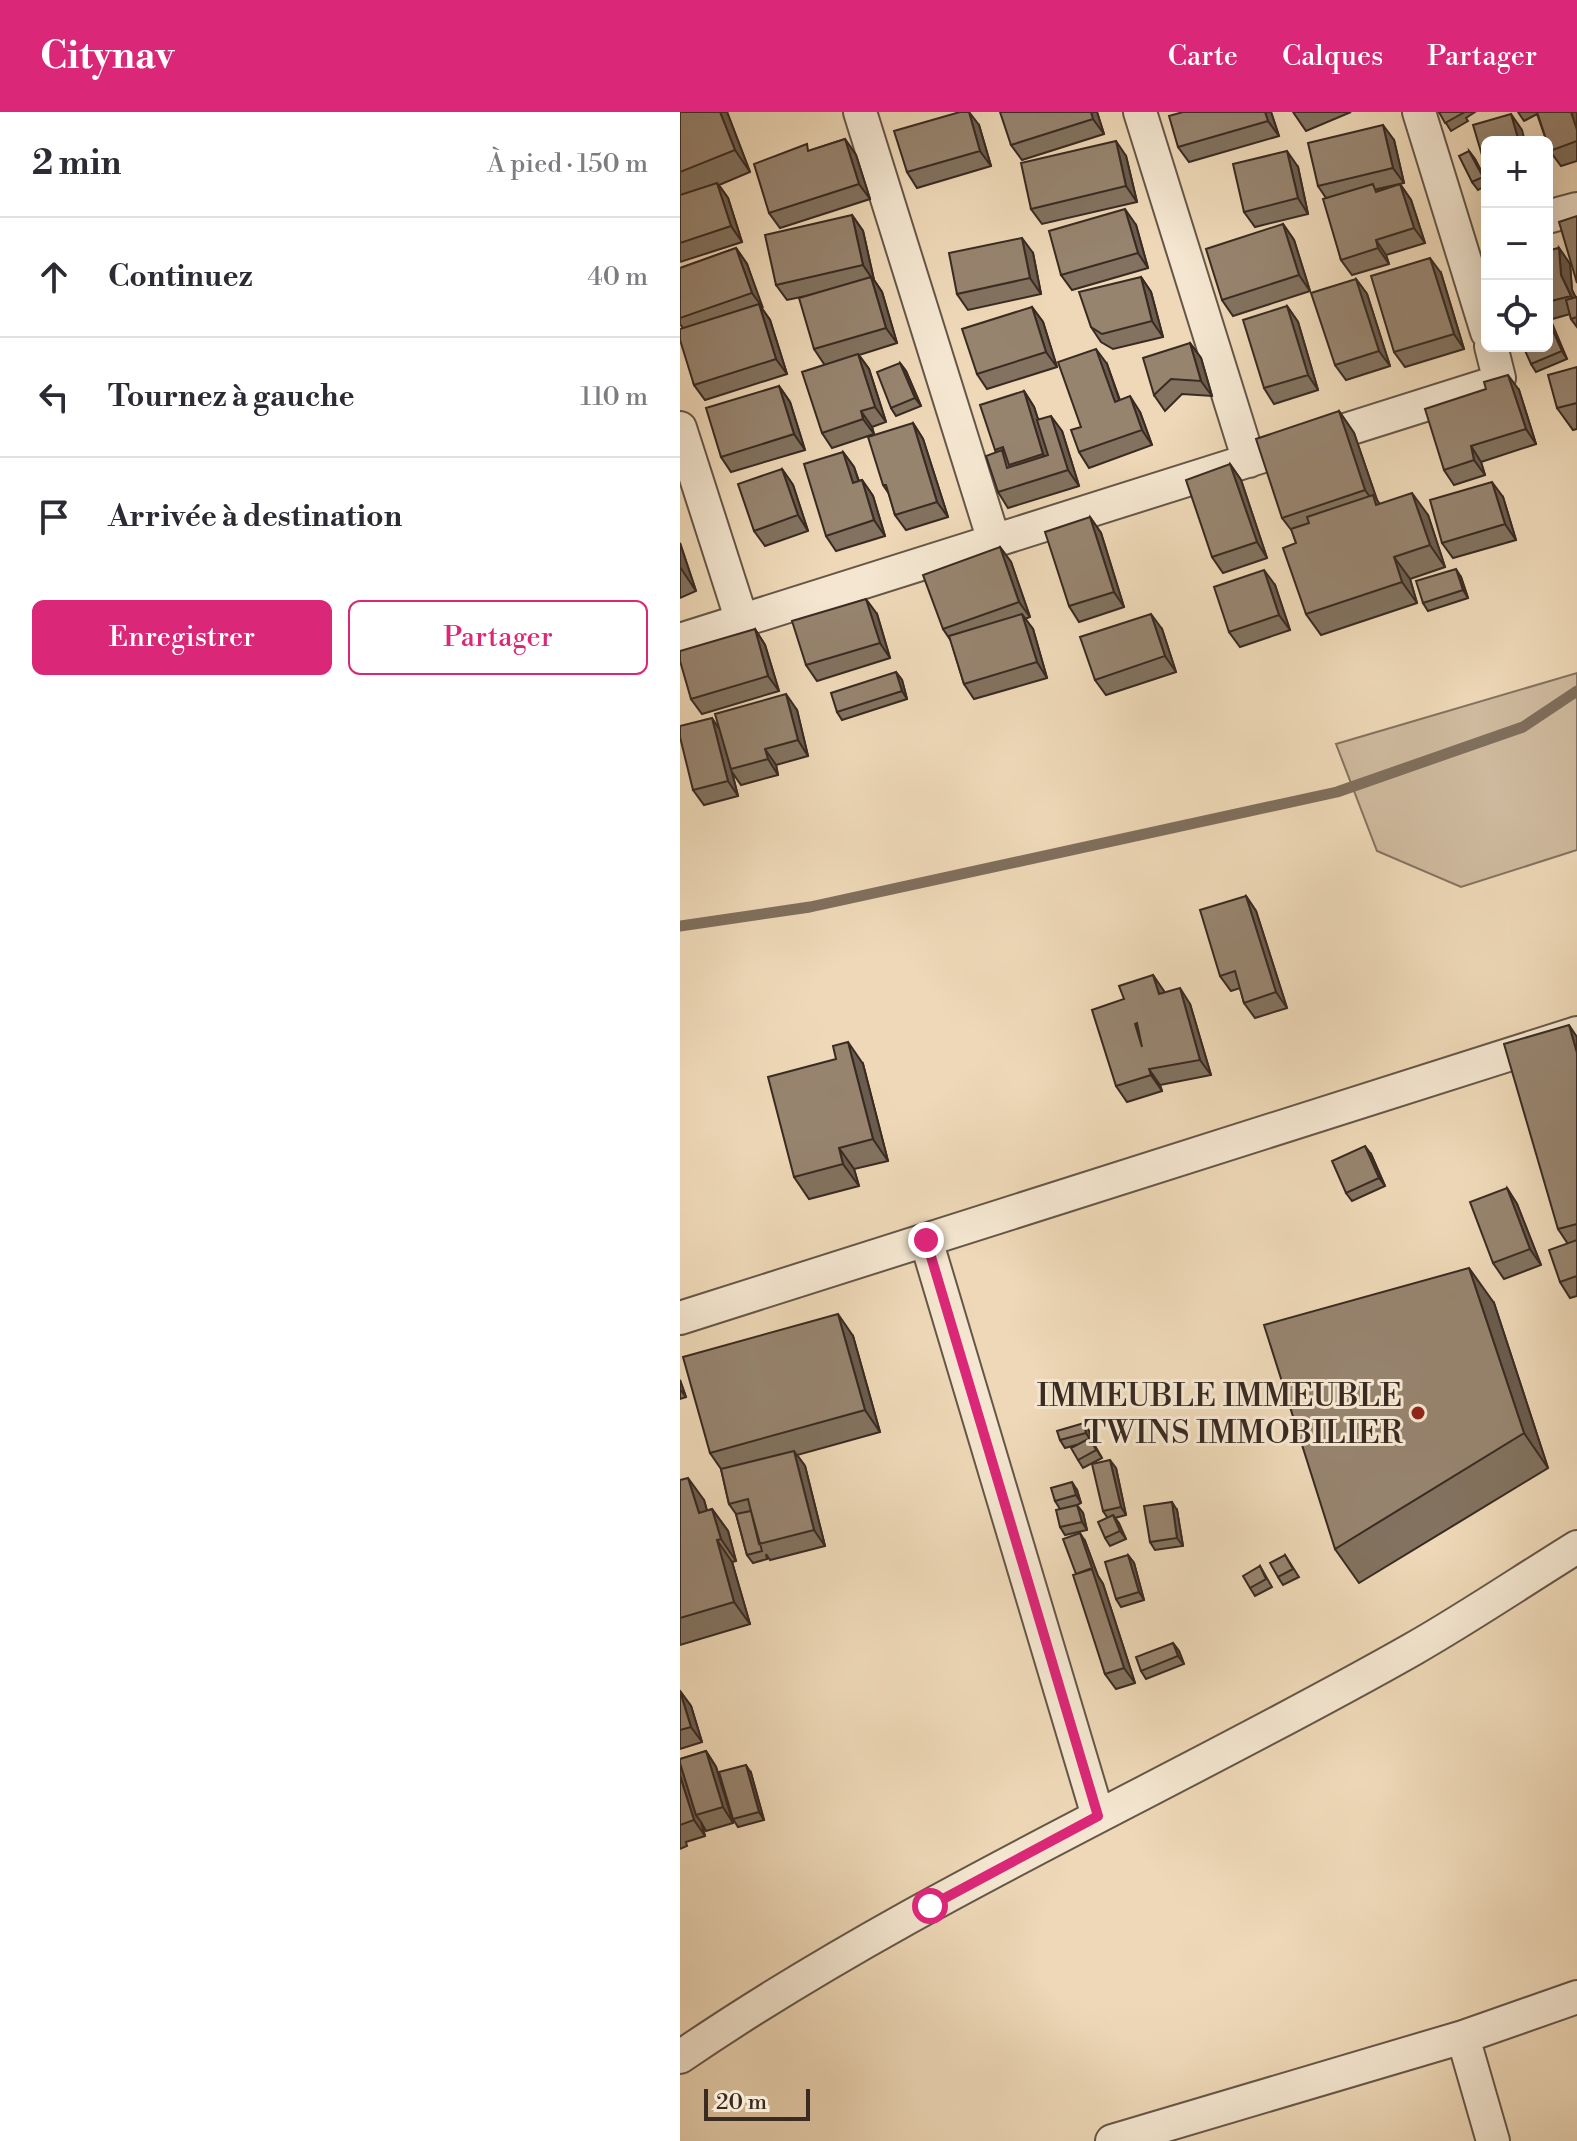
<!DOCTYPE html>
<html lang="fr">
<head>
<meta charset="utf-8">
<style>
	body { margin:0; font-family:"Libre Bodoni",serif; background:#f7f7f7; color:#2b2b33 }
	.controls { position:absolute; right:24px; top:24px; display:grid; overflow:hidden; border-radius:12px; box-shadow:0 8px 32px #0002 }
	.controls button { width:72px; height:72px; display:grid; place-items:center; padding:0; border:0; border-bottom:2px solid #e1e1e2; background:#fff; color:#2b2b33; font:40px sans-serif }
	.scale { position:absolute; left:24px; bottom:20px; width:106px; box-sizing:border-box; padding-left:8px; border:4px solid #392a22; border-top:0; font-size:22px; line-height:28px; white-space:nowrap; color:#392a22; -webkit-text-stroke:6px #f4e6d0; paint-order:stroke }
	.stop { position:absolute; width:24px; height:24px; margin:-18px; border:6px solid #db2777; border-radius:50%; background:#fff }
	.stop.end { background:#db2777; border-color:#fff; box-shadow:0 2px 8px #0008 }
	.list { margin:0; padding:0; list-style:none }
	h2 { display:flex; justify-content:space-between; align-items:center; height:104px; margin:0; padding:0 32px; font-size:34px }
	h2 small { font-size:26px; font-weight:400; color:#7c7c81 }
	.list li { display:grid; grid-template-columns:52px 1fr auto; gap:24px; align-items:center; box-sizing:border-box; height:120px; padding:0 32px; border-top:2px solid #e1e1e2 }
	.list b { display:block; font-size:30px; white-space:nowrap }
	.list em { font-size:26px; font-style:normal; color:#7c7c81 }
	.actions { display:flex; gap:16px; padding:24px 32px }
	.actions a { flex:1; padding:18px 0; border:2px solid #db2777; border-radius:12px; text-align:center; font-size:28px; color:#db2777 }
	.actions .main { background:#db2777; color:#fff }
	.icon { flex:none; width:44px; height:44px; fill:none; stroke:currentColor; stroke-width:2; stroke-linecap:round; stroke-linejoin:round }
	.map { position:relative; flex:none; width:897px; height:2029px; overflow:hidden }
	header { display:flex; align-items:center; gap:48px; box-sizing:border-box; height:112px; padding:0 40px; background:#db2777; color:#fff }
	header strong { font-size:38px }
	nav { display:flex; gap:44px; margin-inline-start:auto; font-size:28px }
	main { display:flex }
	aside { flex:1; background:#fff }
	.map>svg:first-child { display:block }
	.green { fill:#cfba9e; stroke:#847260; stroke-width:2 }
	.lines { fill:none; stroke-linecap:round; stroke-linejoin:round }
	.stream { stroke:#806f5d; stroke-width:11 }
	.street-casing { stroke:#665647; stroke-width:36 }
	.street { stroke:#f4e6d0; stroke-width:32 }
	.wall { fill:#82725f; stroke:#392a22; stroke-width:2 }
	.shaded-wall { fill:#6a5c4e; stroke:#392a22; stroke-width:2 }
	.building { fill:#97846f; stroke:#392a22; stroke-width:2; fill-rule:evenodd }
	.route { stroke:#db2777; stroke-width:10 }
	.poi-dot { fill:#8f2418; stroke:#f4e6d0; stroke-width:3 }
	.labels { text-anchor:middle; stroke-width:6; stroke-linejoin:round; paint-order:stroke }
	.poi-label { font-size:32px; fill:#392a22; stroke:#f4e6d0; text-anchor:end }
</style>
</head>
<body>
<header>
<strong>Citynav</strong>
<nav><a>Carte</a><a>Calques</a><a>Partager</a></nav>
</header>
<main>
<aside>
<h2>2 min<small>À pied · 150 m</small></h2>
<ul class="list">
<li><svg class="icon" aria-label="ahead" viewBox="0 0 24 24"><path d="M12 20V5M6 11l6-6 6 6"/></svg><div><b>Continuez</b></div><em>40 m</em></li>
<li><svg class="icon" aria-label="left" viewBox="0 0 24 24"><path d="M17 20v-9H6M10 6l-5 5 5 5"/></svg><div><b>Tournez à gauche</b></div><em>110 m</em></li>
<li><svg class="icon" aria-label="arrive" viewBox="0 0 24 24"><path d="M6 21V4h12l-3 4 3 4H6"/></svg><div><b>Arrivée à destination</b></div></li>
</ul>
<div class="actions"><a class="main">Enregistrer</a><a>Partager</a></div>
</aside>
<div class="map">
<svg width="897" height="2029" viewBox="0 0 897 2029">
	<rect width="100%" height="100%" fill="#eed8b7"/>
	<filter id="stains"><feTurbulence type="fractalNoise" baseFrequency=".0025" numOctaves="4"/><feColorMatrix values="0 0 0 0 .2 0 0 0 0 .09 0 0 0 0 .02 0 0 0 .5 -.17"/></filter>
	<radialGradient id="worn" r=".72"><stop offset=".6" stop-color="#630" stop-opacity="0"/><stop offset="1" stop-color="#630" stop-opacity=".3"/></radialGradient>
	<path class="green" d="M897 561V738L781 775 697 739 656 632Z"/>
	<g class="lines">
		<path class="stream" d="M0 814 130 795 657 680 843 615 897 579"/>
		<defs>
			<path id="street" d="M180 0 314 429
				M460 0 569 349
				M739 0 807 220
				M867 105 897 97
				M0 316 62 509
				M0 528 811 272 819 266 811 234
				M246 1128 418 1704
				M0 1206 897 921
				M783 1925 813 2029
				M0 1945C231 1787 490 1675 733 1537 789 1505 842 1469 897 1435
				M432 2029 783 1925 897 1885"/>
		</defs>
		<use href="#street" class="street-casing"/>
		<use href="#street" class="street"/>
	</g>
	<path class="wall" d="M0 0H47L70 60 39 73 48 86 62 130 0 150Z
		M417 0 424 22 342 48 331 33Z
		M503 0H591L599 24 509 50 498 35Z
		M613 0H671L626 19Z
		M759 0H795L786 6 788 9 771 19Z
		M838 0H897V49L881 54 870 39 857 2 844 9Z
		M299 13 311 54 237 76 227 60Z
		M165 27 176 43 190 87 100 116 89 101 131 38Z
		M714 28 724 71 697 77 699 79 720 72 731 88 745 131 706 143 709 152 672 163 661 148 646 86 638 74Z
		M789 39 795 47 807 70V73L798 78 792 70Z
		M446 44 457 90 362 112 351 97Z
		M618 55 628 102 575 115 564 100Z
		M172 103 183 119 194 168 202 180 217 231 179 243 189 257 206 310 192 315 194 322 152 336 142 321 144 252 134 237 131 183 107 188 96 173Z
		M603 112 614 128 630 179 553 204 542 188Z
		M456 113 468 156 392 178 381 163Z
		M56 136 67 152 82 197 90 208 107 262 25 288 14 273 3 216 0 212V156Z
		M879 136 890 152 892 178 896 186 897 185V215L891 207 890 202 869 208 887 247 856 260 851 252 867 234V139Z
		M353 141 361 182 288 198 277 182Z
		M761 161 784 237 725 255 714 240Z
		M461 165 471 180 483 225 433 237 421 230 411 215Z
		M676 167 687 182 710 254 666 268 655 253Z
		M607 194 618 210 638 278 594 292 584 276Z
		M352 195 363 210 377 255 307 277 297 262Z
		M510 231 521 246 532 284 502 282 485 299 474 283Z
		M220 251 226 259 241 294 216 304 211 296Z
		M427 252 440 288 460 300 472 333 409 356 399 340 401 315Z
		M897 255V317L893 318 877 296Z
		M99 274 110 290 125 338 51 360 41 345Z
		M839 278 856 332 801 350 805 363 774 373 764 358Z
		M344 279 354 295 358 307 382 319 399 374 328 396 318 380 316 340 315 338Z
		M659 299 674 321 697 388 699 392 748 403 765 455 730 467 737 491 641 523 626 502 616 431 612 419 602 406Z
		M233 311 243 327 268 405 226 418 215 403 209 382 203 373Z
		M163 340 174 355 179 369 182 368 193 384 205 424 156 439 146 424Z
		M550 352 561 368 587 446 543 461 532 445Z
		M102 357 113 373 128 419 85 434 74 419Z
		M823 385 836 428 773 446 762 431Z
		M410 405 421 421 444 495 399 510 389 494Z
		M0 431 16 479 0 486Z
		M320 435 331 450 350 505 345 507 353 517 367 566 294 587 284 572 271 529 263 517Z
		M781 465 788 486 748 499 743 491Z
		M595 473 610 518 560 535 549 520Z
		M197 502 210 546 137 569 126 553Z
		M75 517 85 533 99 579 22 602 11 587Z
		M482 517 496 560 426 583 415 568Z
		M216 560 222 568 227 587 162 608 157 600Z
		M117 598 128 644 96 653 98 663 61 673 52 660 58 684 24 693 13 678 40 617Z
		M566 784 576 799 607 896 575 906 564 891 560 876 551 879 540 864Z
		M473 863 484 881 510 892 531 963 480 973 482 979 447 990 436 974 444 887Z
		M897 925V1184L890 1186 880 1170 888 1132 878 1117Z
		M183 952 208 1049 174 1057 179 1074 129 1087 114 1065Z
		M691 1042 705 1074 672 1089 666 1081Z
		M827 1076 837 1092 861 1153 824 1167 813 1151Z
		M814 1191 868 1356 679 1471 655 1437Z
		M173 1224 200 1320 117 1343 125 1354 145 1434 90 1448 86 1442 87 1447 73 1451 67 1443 56 1402 49 1392 41 1357 30 1341Z
		M0 1268 6 1285 0 1287Z
		M404 1311 409 1319 412 1329 422 1346 403 1356 398 1348 396 1333 385 1336 380 1328Z
		M436 1356 446 1403 435 1406 446 1427 430 1434 425 1426 427 1405 423 1399Z
		M0 1368 24 1388 27 1399 32 1397 48 1419 56 1449 52 1450 70 1512 0 1533Z
		M397 1378 401 1391 397 1393 403 1401 407 1418 385 1423 380 1415V1397L375 1389Z
		M497 1398 503 1434 475 1438 470 1430Z
		M405 1429 418 1464 423 1472 455 1571 436 1577 425 1562 396 1462Z
		M448 1443 454 1451 464 1488 441 1495 436 1487Z
		M605 1443 619 1465 603 1473 598 1465Z
		M580 1454 592 1475 575 1484 570 1476Z
		M493 1531 499 1539 504 1552 466 1567 461 1559Z
		M0 1579 11 1594 22 1630 0 1637Z
		M26 1639 36 1655 53 1711 26 1719 21 1710 25 1724 6 1730 7 1734 0 1737V1647Z
		M71 1661 84 1708 58 1715 53 1707Z"/>
	<path class="shaded-wall" d="M40 0H47L70 60 55 38Z
		M289 0 299 13 311 54 300 39Z
		M411 0H417L424 22 413 7Z
		M585 0H591L599 24 588 9Z
		M891 0H897V18Z
		M831 2 842 18 845 30H839Z
		M703 13 714 28 724 71 713 56Z
		M165 27 176 43 190 87 179 72Z
		M436 29 446 44 457 90 446 74Z
		M607 39 618 55 628 102 618 86Z
		M789 39 795 47 807 71 803 65Z
		M37 71 48 86 62 130 51 114Z
		M720 72 731 88 745 131 734 116Z
		M445 97 456 113 468 156 458 141Z
		M172 103 183 119 194 168 202 180 217 231 206 216 191 165 183 153Z
		M603 112 614 128 630 179 619 163Z
		M342 126 353 141 361 182 350 166Z
		M696 128 706 143 709 152 698 136Z
		M56 136 67 152 83 196 72 181Z
		M879 136 890 152 892 178 897 189V192L891 184 881 163Z
		M750 146 761 161 784 237 774 222Z
		M461 165 471 180 483 225 472 209Z
		M676 167 687 182 710 254 699 239Z
		M79 192 90 208 107 262 96 247Z
		M607 194 618 210 638 278 628 263Z
		M352 195 363 210 377 255 366 240Z
		M867 204 872 211 887 247 882 239Z
		M510 231 521 246 532 284 521 269Z
		M416 237 427 252 445 305 435 290Z
		M178 242 189 257 206 310 195 295Z
		M220 251 226 259 241 294 235 286Z
		M828 263 839 278 856 332 846 317Z
		M99 274 110 290 125 338 114 322Z
		M344 279 354 295 374 357 363 342Z
		M450 284 460 300 472 333 462 318Z
		M181 299 192 315 194 322 183 307Z
		M659 299 674 321 697 388 709 405 712 415 685 378Z
		M371 304 382 319 399 374 388 358Z
		M233 311 243 327 268 405 257 390Z
		M791 334 801 350 805 363 794 348Z
		M163 340 174 355 184 386 173 371Z
		M550 352 561 368 587 446 577 430Z
		M102 357 113 373 128 419 118 403Z
		M182 368 193 384 205 424 194 408Z
		M812 370 823 385 836 428 825 412Z
		M732 381 748 403 765 455 750 433Z
		M410 405 421 421 444 495 434 480Z
		M0 431 16 479 0 455Z
		M320 435 331 450 350 505 339 490Z
		M714 445 730 467 737 491 722 470Z
		M776 457 781 465 788 486 783 478Z
		M584 458 595 473 610 518 599 503Z
		M186 487 197 502 210 546 200 531Z
		M342 502 353 517 367 566 357 550Z
		M471 502 482 517 496 560 485 544Z
		M75 517 85 533 99 579 88 564Z
		M216 560 222 568 227 587 222 579Z
		M106 582 117 598 128 644 118 628Z
		M32 606 42 621 51 657 58 684 48 669Z
		M85 637 96 653 98 663 88 647Z
		M566 784 576 799 607 896 596 880Z
		M473 863 484 879 490 898 479 882Z
		M500 876 510 892 531 963 520 948Z
		M889 913 897 925V941Z
		M168 930 183 952 208 1049 193 1027Z
		M469 957 480 973 482 979 471 963Z
		M685 1034 691 1042 705 1074 699 1066Z
		M159 1036 174 1057 179 1074 163 1052Z
		M827 1076 837 1092 861 1153 850 1137Z
		M789 1156 814 1191 868 1356 844 1321Z
		M158 1202 173 1224 200 1320 185 1298Z
		M0 1268 6 1285 0 1277Z
		M404 1311 409 1319 412 1329 422 1346 406 1321Z
		M114 1339 125 1354 145 1434 134 1418Z
		M430 1348 436 1356 446 1403 441 1395Z
		M8 1366 24 1388 34 1423 19 1401Z
		M392 1370 397 1378 401 1391 396 1383Z
		M492 1390 497 1398 503 1434 497 1426Z
		M397 1393 403 1401 407 1418 402 1410Z
		M32 1397 48 1419 56 1449 41 1427Z
		M433 1403 439 1411 446 1427 440 1419Z
		M400 1421 405 1429 418 1464 423 1472 455 1571 444 1556Z
		M37 1428 52 1450 70 1512 54 1490Z
		M448 1443 454 1451 464 1488 459 1480Z
		M493 1531 499 1539 504 1552 498 1544Z
		M0 1579 11 1594 22 1630 11 1615Z
		M26 1639 36 1655 53 1711 43 1695Z
		M0 1648 16 1703 21 1710 25 1724 14 1708 0 1664Z
		M66 1653 71 1661 84 1708 79 1700Z"/>
	<path class="building" d="M0 0H40L55 38 0 60Z
		M280 0H289L300 39 227 60 214 19Z
		M320 0H411L413 7 331 33Z
		M503 0H585L588 9 498 35 489 4Z
		M759 0H782L783 1 765 11Z
		M857 0H891L897 18V29L870 39Z
		M831 2 839 30H807V60L793 13Z
		M703 13 713 56 638 74 628 31Z
		M165 27 179 72 89 101 74 52 127 32 128 39Z
		M436 29 446 74 351 97 341 51Z
		M607 39 618 86 564 100 553 52Z
		M789 39 803 65 792 70 779 44Z
		M37 71 51 114 0 131V83Z
		M693 72 696 80 720 72 734 116 696 128 698 136 661 148 643 87Z
		M445 97 458 141 381 163 369 119Z
		M172 103 183 153 96 173 85 123Z
		M897 104V171L879 110Z
		M603 112 619 163 542 188 526 137Z
		M342 126 350 166 277 182 269 141Z
		M56 136 72 181 0 206V156Z
		M879 136 881 163 891 184 867 190V139Z
		M750 146 774 222 714 240 691 164Z
		M191 165 206 216 134 237 119 186Z
		M461 165 472 209 422 222 411 215 399 180Z
		M676 167 699 239 655 253 631 181Z
		M897 185V205L891 207 886 188Z
		M79 192 96 247 14 273 0 228V217Z
		M607 194 628 263 584 276 563 208Z
		M352 195 366 240 297 262 282 217Z
		M867 205 882 239 851 252 843 234H867Z
		M510 231 521 269 491 267 474 283 463 246Z
		M416 237 435 290 450 284 462 318 399 340 391 318 401 315 378 250Z
		M178 242 195 295 181 299 183 307 142 321 122 260Z
		M220 251 235 286 211 296 197 260Z
		M897 255V291L877 296 868 263Z
		M828 263 846 317 791 334 794 348 764 358 745 297 806 277 804 270Z
		M99 274 114 322 41 345 26 296Z
		M344 279 363 342 329 353 323 335 315 338 300 293Z
		M659 299 685 378 602 406 576 327Z
		M371 304 388 358 318 380 306 344 322 338 327 356 368 343 357 308Z
		M233 311 257 390 215 403 206 373H203L188 325Z
		M163 340 173 371 182 368 194 408 146 424 124 352Z
		M550 352 577 430 532 445 506 368Z
		M102 357 118 403 74 419 58 372Z
		M812 370 825 412 762 431 750 388Z
		M732 381 750 433 714 445 722 470 626 502 603 436 616 431 611 417 629 411 627 405 693 383 696 393Z
		M410 405 434 480 389 494 365 420Z
		M320 435 339 490 263 517 243 463Z
		M776 457 783 478 743 491 736 469Z
		M584 458 599 503 549 520 534 475Z
		M186 487 200 531 126 553 112 509Z
		M342 502 357 550 284 572 269 524Z
		M471 502 485 544 415 568 400 525Z
		M75 517 88 564 11 587 0 549V539Z
		M216 560 222 579 157 600 151 581Z
		M106 582 118 628 85 637 88 647 51 657 35 602Z
		M32 606 48 669 13 678 0 625V614Z
		M566 784 596 880 564 891 555 859 540 864 520 798Z
		M473 863 479 882 500 876 520 948 469 957 471 963 436 974 412 898 444 887 439 874ZM457 911 462 935 455 912Z
		M889 913 897 941V1112L878 1117 824 932Z
		M168 930 193 1027 159 1036 163 1052 114 1065 88 965 156 947 153 934Z
		M685 1034 699 1066 666 1081 652 1049Z
		M827 1076 850 1137 813 1151 790 1090Z
		M897 1128V1164L880 1170 869 1138Z
		M789 1156 844 1321 655 1437 584 1213Z
		M158 1202 185 1298 30 1341 3 1245Z
		M404 1311 406 1321 380 1328 377 1319Z
		M410 1326 416 1338 398 1348 391 1336Z
		M114 1339 134 1418 79 1432 68 1387 49 1392 41 1357Z
		M430 1348 441 1395 423 1399 412 1352Z
		M8 1366 19 1401 32 1397 41 1427 37 1428 54 1490 0 1506V1368Z
		M392 1370 396 1383 375 1389 371 1376Z
		M492 1390 497 1426 470 1430 464 1394Z
		M397 1393 402 1410 380 1415 376 1398Z
		M71 1399 82 1439 67 1443 56 1402Z
		M433 1403 440 1419 425 1426 418 1410Z
		M400 1421 412 1456 396 1462 383 1427Z
		M448 1443 459 1480 436 1487 425 1450Z
		M605 1443 613 1457 598 1465 590 1451Z
		M580 1454 586 1467 570 1476 563 1464Z
		M412 1457 444 1556 425 1562 393 1463Z
		M493 1531 498 1544 461 1559 456 1545Z
		M0 1579 11 1615 0 1618Z
		M26 1639 43 1695 16 1703 0 1651V1647Z
		M66 1653 79 1700 53 1707 39 1660Z
		M0 1664 14 1708 0 1713Z"/>
	<g class="lines">
		<path class="route" d="M246 1128 418 1704 250 1794"/>
	</g>
	<circle class="poi-dot" cx="738" cy="1301" r="8"/>
	<g class="labels">
		<g class="poi-label">
			<text x="722" y="1294">IMMEUBLE IMMEUBLE<tspan x="722" dy="37">TWINS IMMOBILIER</tspan></text>
		</g>
	</g>
	<rect width="100%" height="100%" filter="url(#stains)"/>
	<rect width="100%" height="100%" fill="url(#worn)"/>
</svg>
<div class="controls">
<button>+</button>
<button>−</button>
<button><svg class="icon" aria-label="locate" viewBox="0 0 24 24"><circle cx="12" cy="12" r="6"/><path d="M12 2v4M12 18v4M2 12h4M18 12h4"/></svg></button>
</div>
<div class="scale">20 m</div>
<div class="stop" style="left:250px;top:1794px"></div>
<div class="stop end" style="left:246px;top:1128px"></div>
</div>
</main>
</body>
</html>
